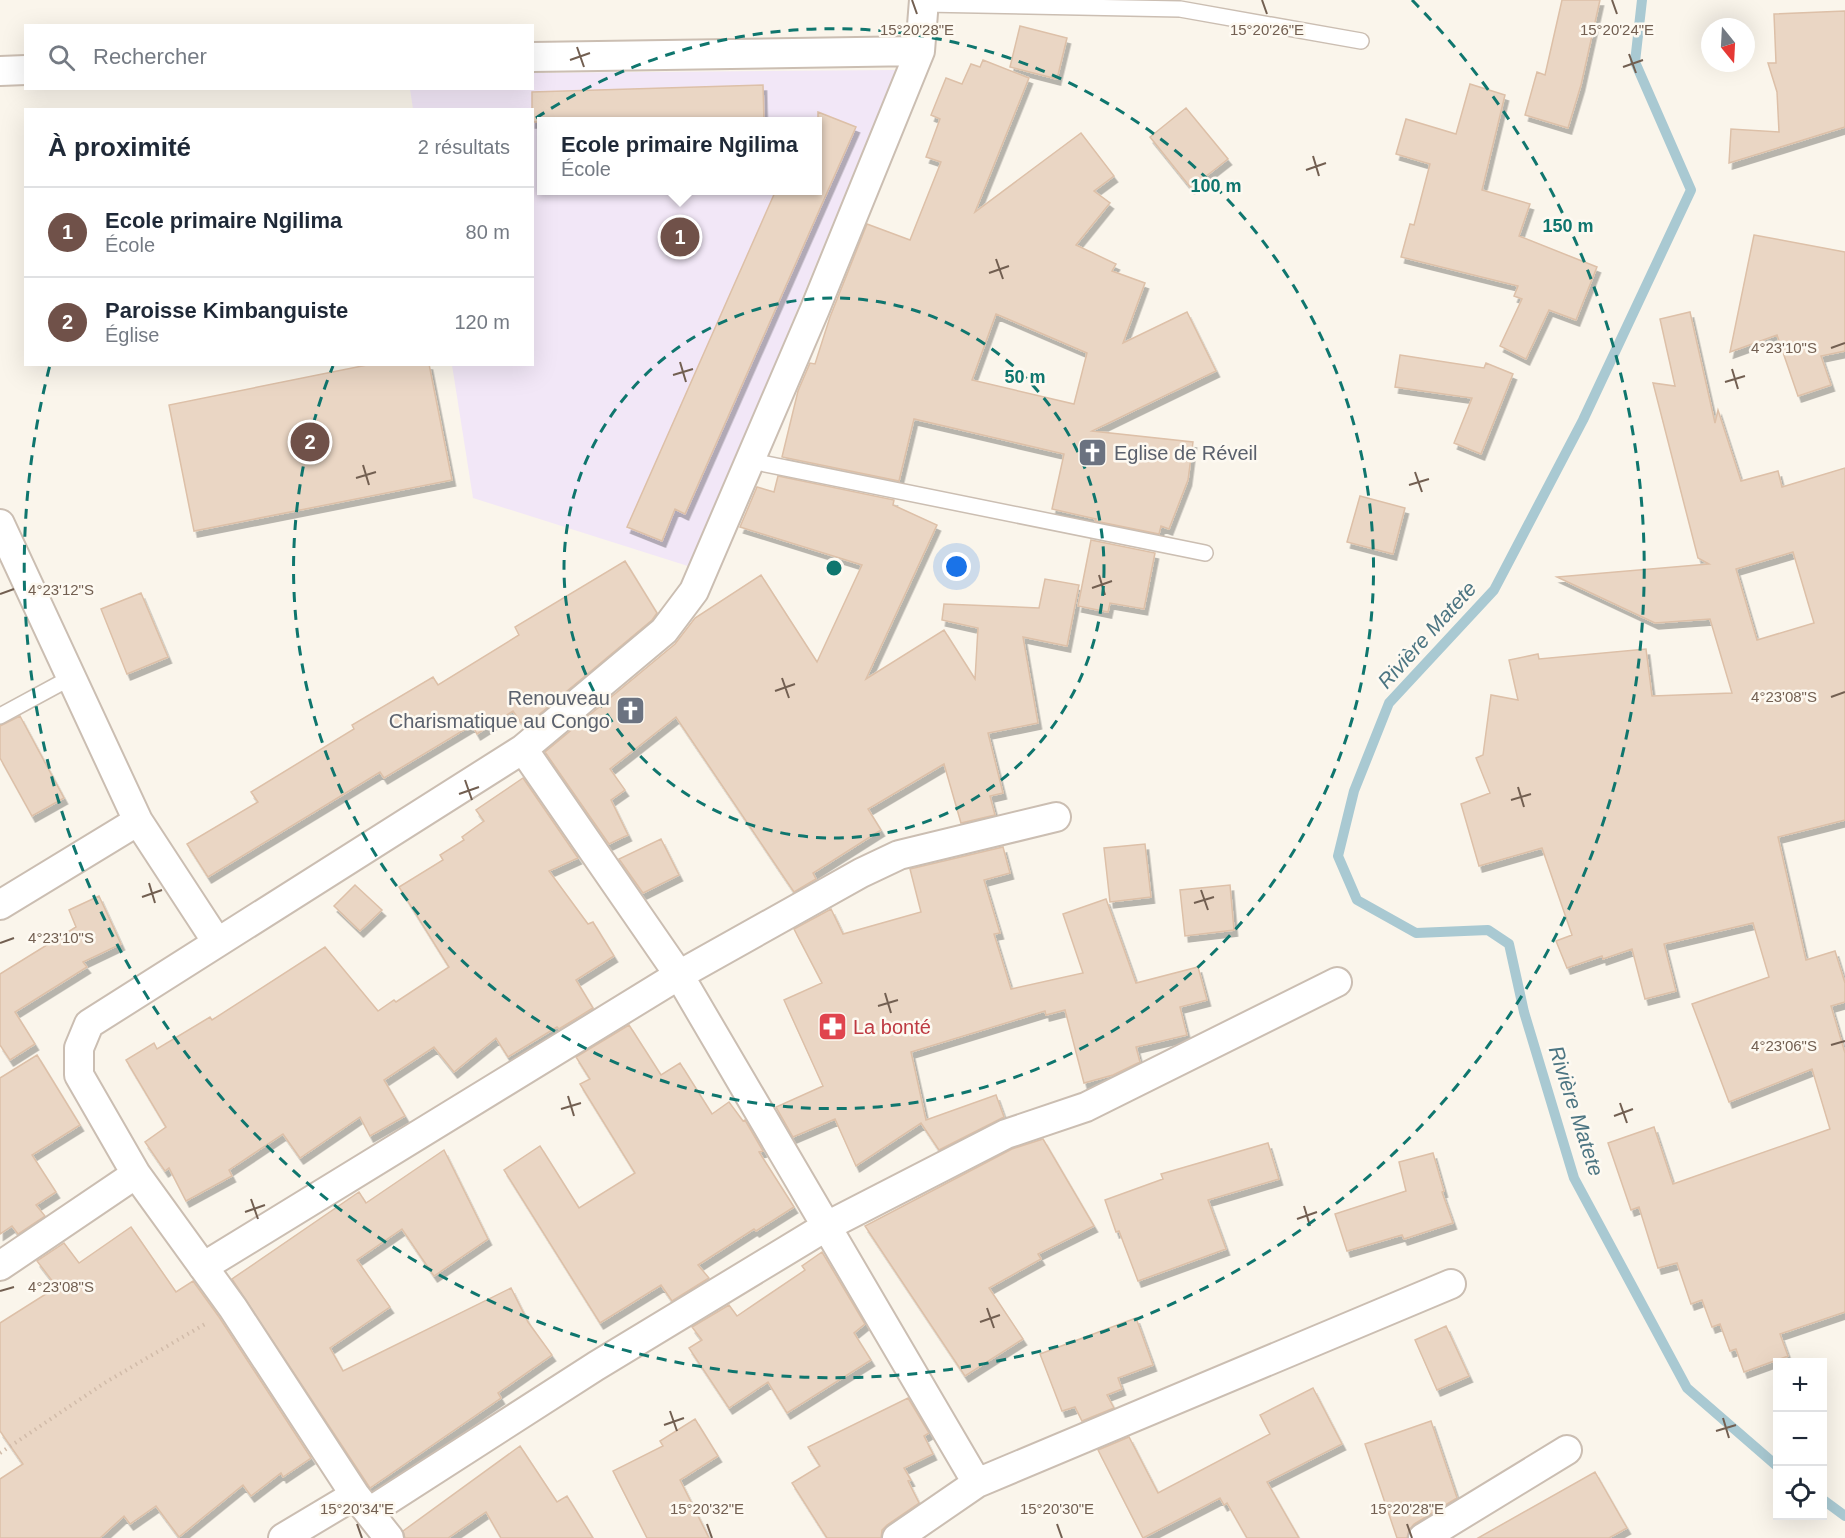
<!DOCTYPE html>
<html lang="fr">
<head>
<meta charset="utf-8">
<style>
	body { margin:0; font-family:Helvetica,sans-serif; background:#f2f2f3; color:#1f2937 }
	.controls { position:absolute; right:18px; bottom:18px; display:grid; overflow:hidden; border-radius:0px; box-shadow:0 6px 24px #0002 }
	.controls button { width:54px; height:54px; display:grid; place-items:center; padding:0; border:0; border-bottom:2px solid #e0e1e3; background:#fff; color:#1f2937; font:30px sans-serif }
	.compass { position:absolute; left:1701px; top:18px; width:54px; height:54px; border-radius:50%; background:#fff; box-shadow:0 6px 24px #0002; rotate:162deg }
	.you { position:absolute; left:957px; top:567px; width:21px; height:21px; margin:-15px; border:4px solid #fff; border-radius:50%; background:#1a73e8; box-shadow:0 0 0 9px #1a73e833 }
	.badge { display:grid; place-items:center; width:39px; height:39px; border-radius:50%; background:#705149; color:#fff; font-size:20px; font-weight:700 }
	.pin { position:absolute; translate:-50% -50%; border:3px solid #fff; box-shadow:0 2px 6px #0006 }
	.popup { position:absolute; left:537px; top:117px; width:285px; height:78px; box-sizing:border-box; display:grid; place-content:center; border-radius:0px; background:#fff; filter:drop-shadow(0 2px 4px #0005); font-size:20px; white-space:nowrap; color:#747a83 }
	.popup b { font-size:22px; color:#1f2937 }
	.popup::after { content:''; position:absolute; left:50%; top:100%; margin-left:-12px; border:12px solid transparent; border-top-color:#fff }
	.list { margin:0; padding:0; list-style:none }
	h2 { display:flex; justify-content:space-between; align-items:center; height:78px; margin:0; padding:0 24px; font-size:26px }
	h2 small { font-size:20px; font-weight:400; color:#747a83 }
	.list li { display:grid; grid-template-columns:39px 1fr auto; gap:18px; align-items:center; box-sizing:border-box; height:90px; padding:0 24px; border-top:2px solid #e0e1e3 }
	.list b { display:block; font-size:22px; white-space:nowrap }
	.list p { margin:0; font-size:20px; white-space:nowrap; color:#747a83 }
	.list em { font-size:20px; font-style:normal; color:#747a83 }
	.icon { flex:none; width:33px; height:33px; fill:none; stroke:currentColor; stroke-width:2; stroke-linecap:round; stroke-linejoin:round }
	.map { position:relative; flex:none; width:1845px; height:1538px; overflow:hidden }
	.search { position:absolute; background:#fff; box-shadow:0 6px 24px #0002; left:24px; top:24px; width:510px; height:66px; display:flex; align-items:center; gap:15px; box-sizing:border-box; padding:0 21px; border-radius:0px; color:#747a83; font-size:22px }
	.panel { position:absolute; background:#fff; box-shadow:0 6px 24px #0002; left:24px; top:108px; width:510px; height:258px; border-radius:0px }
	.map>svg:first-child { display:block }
	.education { fill:#f2e7f7; fill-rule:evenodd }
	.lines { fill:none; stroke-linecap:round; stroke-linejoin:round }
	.stream { stroke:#a9c9d2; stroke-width:10 }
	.building { fill:#ead6c4; stroke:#ddc0a8; stroke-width:1.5; fill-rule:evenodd; filter:url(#shadow) }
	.lane-casing { stroke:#cbbeb2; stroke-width:18 }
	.street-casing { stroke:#cbbeb2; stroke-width:32 }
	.path { stroke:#d1bba9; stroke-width:4; stroke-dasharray:1.5 4.5; stroke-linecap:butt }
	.lane { stroke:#fff; stroke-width:15 }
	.street { stroke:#fff; stroke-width:28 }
	.ticks { fill:none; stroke:#725f51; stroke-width:2 }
	.ring { fill:none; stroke:#0f766e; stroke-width:3; stroke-dasharray:10 8 }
	.labels { text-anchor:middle; stroke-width:5; stroke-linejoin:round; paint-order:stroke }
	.worship-label { font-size:20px; fill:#5b616d; stroke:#fdf9f1; text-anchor:start }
	.health-label { font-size:20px; fill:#be3a42; stroke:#fdf9f1; text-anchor:start }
	.water-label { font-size:21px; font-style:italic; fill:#4c7582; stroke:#fdf9f1 }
	.ticks-label { font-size:15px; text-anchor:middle; fill:#725f51; stroke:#fdf9f1; stroke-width:5; stroke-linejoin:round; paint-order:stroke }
	.centre { fill:#0f766e; stroke:#fdf9f1; stroke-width:3 }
	.ring-label { font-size:18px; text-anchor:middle; font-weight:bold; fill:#0f766e; stroke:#fdf9f1; stroke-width:5; stroke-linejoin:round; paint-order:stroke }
</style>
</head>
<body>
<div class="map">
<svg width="1845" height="1538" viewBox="0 0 1845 1538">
	<defs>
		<filter id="shadow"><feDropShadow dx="3.5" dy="6" stdDeviation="0" flood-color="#0004"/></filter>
	</defs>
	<rect width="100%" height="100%" fill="#faf5eb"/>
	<path class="education" d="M896 70 691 567 473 498 452 365 532 364V110L413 109 410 89 532 88 533 73ZM542 122H818V190H542Z"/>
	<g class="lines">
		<path class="stream" d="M1642 0 1635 62 1691 190 1583 420 1494 590 1389 703 1354 791 1338 856 1357 900 1416 933 1488 930 1509 944 1524 1012 1574 1178 1687 1388 1778 1467
			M1822 1499 1845 1516"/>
	</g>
	<path class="building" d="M1562 0H1600L1581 85 1568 128 1525 115 1537 72 1545 75Z
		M1845 11V127L1729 163 1731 129 1779 132 1777 92 1768 63H1776L1774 14Z
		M1020 26 1067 38 1057 79 1010 67Z
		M983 60 1029 78 975 212 1081 133 1114 176 1094 191 1110 203 1076 245 1116 264 1112 271 1145 283 1123 343 1187 312 1216 371 1092 431 1193 442 1188 480 1169 529 1161 526 1159 534 1095 521 1096 519 1052 509 1064 454 914 419 899 481 782 457 798 391 810 363 815 364 830 317 867 224 910 240 941 162 926 157 940 119 931 115 946 78 962 84 971 64 980 67ZM996 314 1087 353 1074 404 972 380Z
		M1470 84 1505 95 1482 190 1530 204 1519 236 1597 267 1576 320 1549 310 1526 359 1500 346 1522 299 1514 296 1518 286 1401 257 1410 224 1414 225 1430 164 1396 154 1406 119 1456 134Z
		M763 85 764 122H532V92Z
		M1186 108 1228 159 1191 188 1150 137Z
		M818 112 856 127 685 514 675 509 662 541 627 527 776 190H818Z
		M1754 235 1845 252V351L1821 356 1831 385 1798 396 1777 335 1730 352Z
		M1690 312 1715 423 1718 410 1741 481 1778 471 1782 487 1845 468V820L1778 837 1806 960 1835 951 1845 983V1002L1831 1006 1845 1053V1312L1780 1334 1788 1356 1744 1372 1736 1349 1730 1351 1720 1324 1712 1327 1702 1300 1691 1304 1677 1263 1658 1268 1639 1207 1631 1210 1608 1143 1654 1127 1673 1184 1830 1129 1812 1069 1729 1102 1692 1004 1769 977 1753 923 1664 944 1676 991 1645 999 1632 949 1603 959 1602 956 1567 968 1556 941 1572 935 1542 848 1479 866 1461 804 1490 793 1476 758 1483 755 1491 695 1518 700 1509 660 1538 654 1539 659 1646 649 1652 696 1732 693 1710 619 1655 623 1557 577 1709 564 1698 558 1653 383 1675 386 1660 319ZM1793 552 1814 623 1757 640 1736 569Z
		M1400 355 1484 368 1486 363 1513 374 1481 454 1454 443 1472 398 1395 387Z
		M372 364H429L452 480 194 531 169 405Z
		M778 476 894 500 893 505 937 525 866 679 944 630 975 679 978 628 942 620 944 604 1039 608 1045 579 1079 585 1067 646 1023 637 1038 723 988 733 1003 793 990 796 995 815 961 823 944 764 868 809 881 830 813 873 816 879 794 892 676 717 610 769 625 790 611 800 628 835 609 844 545 752 675 644 695 618 761 575 817 662 862 565 740 527 757 487 774 492Z
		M1360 496 1405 508 1393 554 1347 542Z
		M1091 540 1155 553 1144 609 1110 603 1108 612 1078 606Z
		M625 561 657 613 652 620 524 727 513 711 477 734 472 725 384 778 380 772 208 877 187 844 258 802 251 792 354 729 352 725 433 677 438 685 519 635 515 627Z
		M141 593 168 657 127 674 101 609Z
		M20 716 64 798 32 816 0 758V726Z
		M523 778 578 858 549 871 588 924 593 922 614 956 576 980 593 1008 559 1029 557 1027 508 1057 496 1038 454 1072 434 1047 384 1080 405 1116 370 1136 360 1117 300 1158 283 1134 229 1170 232 1176 186 1201 169 1168 165 1171 145 1142 166 1127 126 1060 154 1043 157 1049 210 1017 212 1020 325 947 378 1011 394 1000 396 1002 449 967 399 887 443 860 440 855 464 840 462 837 484 821 476 810Z
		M661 839 679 875 643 893 619 859Z
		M1145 844 1151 897 1110 902 1104 848Z
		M1003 847 1010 873 984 880 1000 933 994 934 1011 989 1083 973 1063 914 1106 899 1136 983 1198 967 1207 1000 1180 1007 1187 1035 1136 1047 1140 1062 1113 1075 1084 1083 1065 1010 1046 1015 1045 1011 911 1052 926 1120 996 1095 1004 1117 939 1150 921 1123 856 1166 835 1119 793 1137 776 1107 823 1086 784 1000 822 983 794 929 831 909 843 934 921 912 910 869Z
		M355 885 382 910 360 931 334 906Z
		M1230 885 1234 930 1185 936 1180 890Z
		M99 896 121 944 83 962 87 967 15 1012 35 1044 10 1060 0 1045V974L76 927 69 910Z
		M629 1025 661 1075 680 1063 712 1114 729 1102 743 1121 745 1120 763 1151 759 1152 794 1207 756 1231 754 1229 698 1265 709 1278 672 1301 661 1285 600 1323 504 1170 540 1146 579 1208 635 1173 580 1084 590 1079 576 1057Z
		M37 1055 80 1125 32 1155 56 1192 36 1205 45 1216 18 1234 12 1226 0 1234V1078Z
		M1043 1139 1094 1226 1038 1254 1041 1259 989 1288 1023 1339 965 1376 865 1226 1012 1149Z
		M1268 1143 1279 1179 1208 1200 1226 1249 1138 1281 1119 1231 1116 1232 1105 1200 1163 1179 1161 1174Z
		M444 1150 488 1239 434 1276 402 1229 357 1260 390 1307 330 1348 343 1371 511 1288 528 1322 552 1355 498 1393 501 1398 370 1488 232 1279 359 1192 366 1203Z
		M1433 1153 1444 1191 1442 1192 1453 1223 1404 1239 1402 1235 1347 1251 1335 1214 1406 1191 1399 1162Z
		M131 1227 176 1292 193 1281 219 1317 311 1458 283 1477 281 1473 251 1496 243 1485 179 1537 156 1506 130 1524 124 1516 100 1538H0V1479L23 1464 0 1431V1323L57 1287 37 1261 64 1243 79 1263Z
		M822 1252 865 1324 854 1333 871 1360 787 1413 768 1382 729 1408 689 1348 702 1340 692 1327 729 1305 737 1316 805 1270 802 1266Z
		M1136 1318 1153 1365 1118 1378 1122 1389 1107 1395 1114 1408 1082 1421 1075 1407 1062 1411 1040 1354Z
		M1446 1326 1469 1376 1437 1390 1415 1340Z
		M1313 1388 1342 1444 1267 1482 1299 1538H1247L1227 1503 1224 1505 1220 1498 1143 1538 1098 1450 1129 1437 1158 1493 1270 1434 1260 1415Z
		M908 1398 929 1433 924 1436 933 1454 904 1468 911 1480 908 1481 919 1503 887 1525 882 1530 881 1538H827L792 1483 820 1466 808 1447Z
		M695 1419 718 1456 680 1480 709 1538H647L613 1471 663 1446 660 1441Z
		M1431 1421 1457 1498 1414 1524 1409 1530 1407 1538H1397L1365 1444Z
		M520 1446 557 1502 567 1496 593 1538H501L486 1512 448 1538H405L403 1531Z
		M1595 1472 1627 1528 1609 1538H1478Z"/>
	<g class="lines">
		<defs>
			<path id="lane" d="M924 4 1180 9 1361 41
				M751 461 1205 553
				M0 716 72 677"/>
			<path id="street" d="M532 57 920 51
				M0 71 26 70
				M0 524 138 821 217 942
				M523 749 679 975 977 1483
				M0 905 138 821
				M0 1266 136 1174
				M203 1267 679 975 861 873 899 855 1056 817
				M369 1512 596 1366 827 1226 1006 1134 1086 1107 1337 982
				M283 1538 355 1495
				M389 1538 355 1495 233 1308 136 1174 79 1075V1048L89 1024 523 749 664 631 694 591 815 309 920 51 924 0
				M897 1538 977 1483 1451 1284
				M1423 1538 1567 1450"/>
		</defs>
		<use href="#lane" class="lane-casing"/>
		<use href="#street" class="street-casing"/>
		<path class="path" d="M0 1453 106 1382 205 1324"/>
		<use href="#lane" class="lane"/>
		<use href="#street" class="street"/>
	</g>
	<path class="ticks" d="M912 0 917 14M1262 0 1267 14M1612 0 1617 14M577 47 584 67M1629 54 1636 73M570 60 590 53M1623 67 1643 60M1313 156 1319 176M1306 170 1326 163M996 259 1003 279M989 273 1009 266M1831 348 1845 343M680 362 686 382M1732 369 1738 389M673 375 693 369M1725 382 1745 376M363 465 369 485M1415 472 1422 492M356 478 376 472M1409 485 1429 479M1099 575 1105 595M1092 588 1112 581M0 594 14 589M782 678 789 698M775 691 795 684M1831 697 1845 692M465 780 472 800M1518 787 1524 807M459 794 479 787M1511 800 1531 794M149 883 155 903M1201 890 1208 910M142 897 162 890M1194 903 1214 897M0 943 14 938M885 993 891 1013M878 1006 898 1000M1831 1045 1845 1041M568 1096 574 1116M1620 1103 1627 1123M561 1109 581 1103M1614 1116 1633 1109M251 1199 258 1219M1304 1206 1310 1226M245 1212 265 1205M1297 1219 1317 1212M0 1291 14 1287M987 1308 994 1328M980 1322 1000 1315M670 1411 677 1431M1723 1418 1729 1438M664 1425 684 1418M1716 1431 1736 1425M357 1524 362 1538M707 1524 712 1538M1057 1524 1062 1538M1407 1524 1412 1538"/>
	<g class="ring">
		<circle cx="834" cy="568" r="270"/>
		<path d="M536 118A540 540 0 1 1 333 366"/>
		<path d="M1412 0A810 810 0 1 1 50 365"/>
	</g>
	<defs>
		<symbol id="church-square" viewBox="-11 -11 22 22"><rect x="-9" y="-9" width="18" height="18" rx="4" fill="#6b7280" stroke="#fdf9f1"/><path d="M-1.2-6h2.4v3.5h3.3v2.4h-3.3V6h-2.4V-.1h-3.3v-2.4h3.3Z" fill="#fff"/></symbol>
		<symbol id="pharmacy-square" viewBox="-11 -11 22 22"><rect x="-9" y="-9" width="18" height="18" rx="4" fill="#e0444e" stroke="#fdf9f1"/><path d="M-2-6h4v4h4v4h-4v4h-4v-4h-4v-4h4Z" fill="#fff"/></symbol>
	</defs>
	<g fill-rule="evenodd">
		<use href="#church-square" x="1076" y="436" width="33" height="33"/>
		<use href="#church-square" x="614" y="694" width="33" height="33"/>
		<use href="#pharmacy-square" x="816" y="1010" width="33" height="33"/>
	</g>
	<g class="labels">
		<g class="worship-label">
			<text x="1114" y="460">Eglise de Réveil</text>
			<text x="610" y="705" text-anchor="end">Renouveau<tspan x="610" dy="23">Charismatique au Congo</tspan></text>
		</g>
		<g class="health-label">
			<text x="853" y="1034">La bonté</text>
		</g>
		<g class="water-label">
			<text transform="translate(1427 635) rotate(-48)" y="7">Rivière Matete</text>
			<text transform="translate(1576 1111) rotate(72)" y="7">Rivière Matete</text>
		</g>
	</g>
	<g class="ticks-label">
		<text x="917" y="35">15°20'28"E</text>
		<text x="1267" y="35">15°20'26"E</text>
		<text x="1617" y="35">15°20'24"E</text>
		<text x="1784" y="353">4°23'10"S</text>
		<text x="61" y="595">4°23'12"S</text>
		<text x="1784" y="702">4°23'08"S</text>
		<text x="61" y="943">4°23'10"S</text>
		<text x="1784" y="1051">4°23'06"S</text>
		<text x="61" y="1292">4°23'08"S</text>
		<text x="357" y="1514">15°20'34"E</text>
		<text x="707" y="1514">15°20'32"E</text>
		<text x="1057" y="1514">15°20'30"E</text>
		<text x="1407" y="1514">15°20'28"E</text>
	</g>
	<circle cx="834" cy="568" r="9" class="centre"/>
	<g class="ring-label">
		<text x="1216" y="192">100 m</text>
		<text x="1568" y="232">150 m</text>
		<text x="1025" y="383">50 m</text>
	</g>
</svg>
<div class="controls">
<button>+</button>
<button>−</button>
<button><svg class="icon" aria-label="locate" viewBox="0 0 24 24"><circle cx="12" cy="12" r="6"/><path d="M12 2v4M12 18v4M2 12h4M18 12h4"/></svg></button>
</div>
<svg class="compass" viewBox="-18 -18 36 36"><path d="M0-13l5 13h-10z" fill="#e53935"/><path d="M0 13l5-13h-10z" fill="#747a83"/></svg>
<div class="you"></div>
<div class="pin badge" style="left:680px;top:237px">1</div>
<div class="popup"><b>Ecole primaire Ngilima</b>École</div>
<div class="pin badge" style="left:310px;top:442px">2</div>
<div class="search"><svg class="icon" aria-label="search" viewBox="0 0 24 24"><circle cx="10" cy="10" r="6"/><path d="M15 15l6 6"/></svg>Rechercher</div>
<section class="panel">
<h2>À proximité<small>2 résultats</small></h2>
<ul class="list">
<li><span class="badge">1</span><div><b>Ecole primaire Ngilima</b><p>École</p></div><em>80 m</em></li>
<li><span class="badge">2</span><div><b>Paroisse Kimbanguiste</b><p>Église</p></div><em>120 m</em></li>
</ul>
</section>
</div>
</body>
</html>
